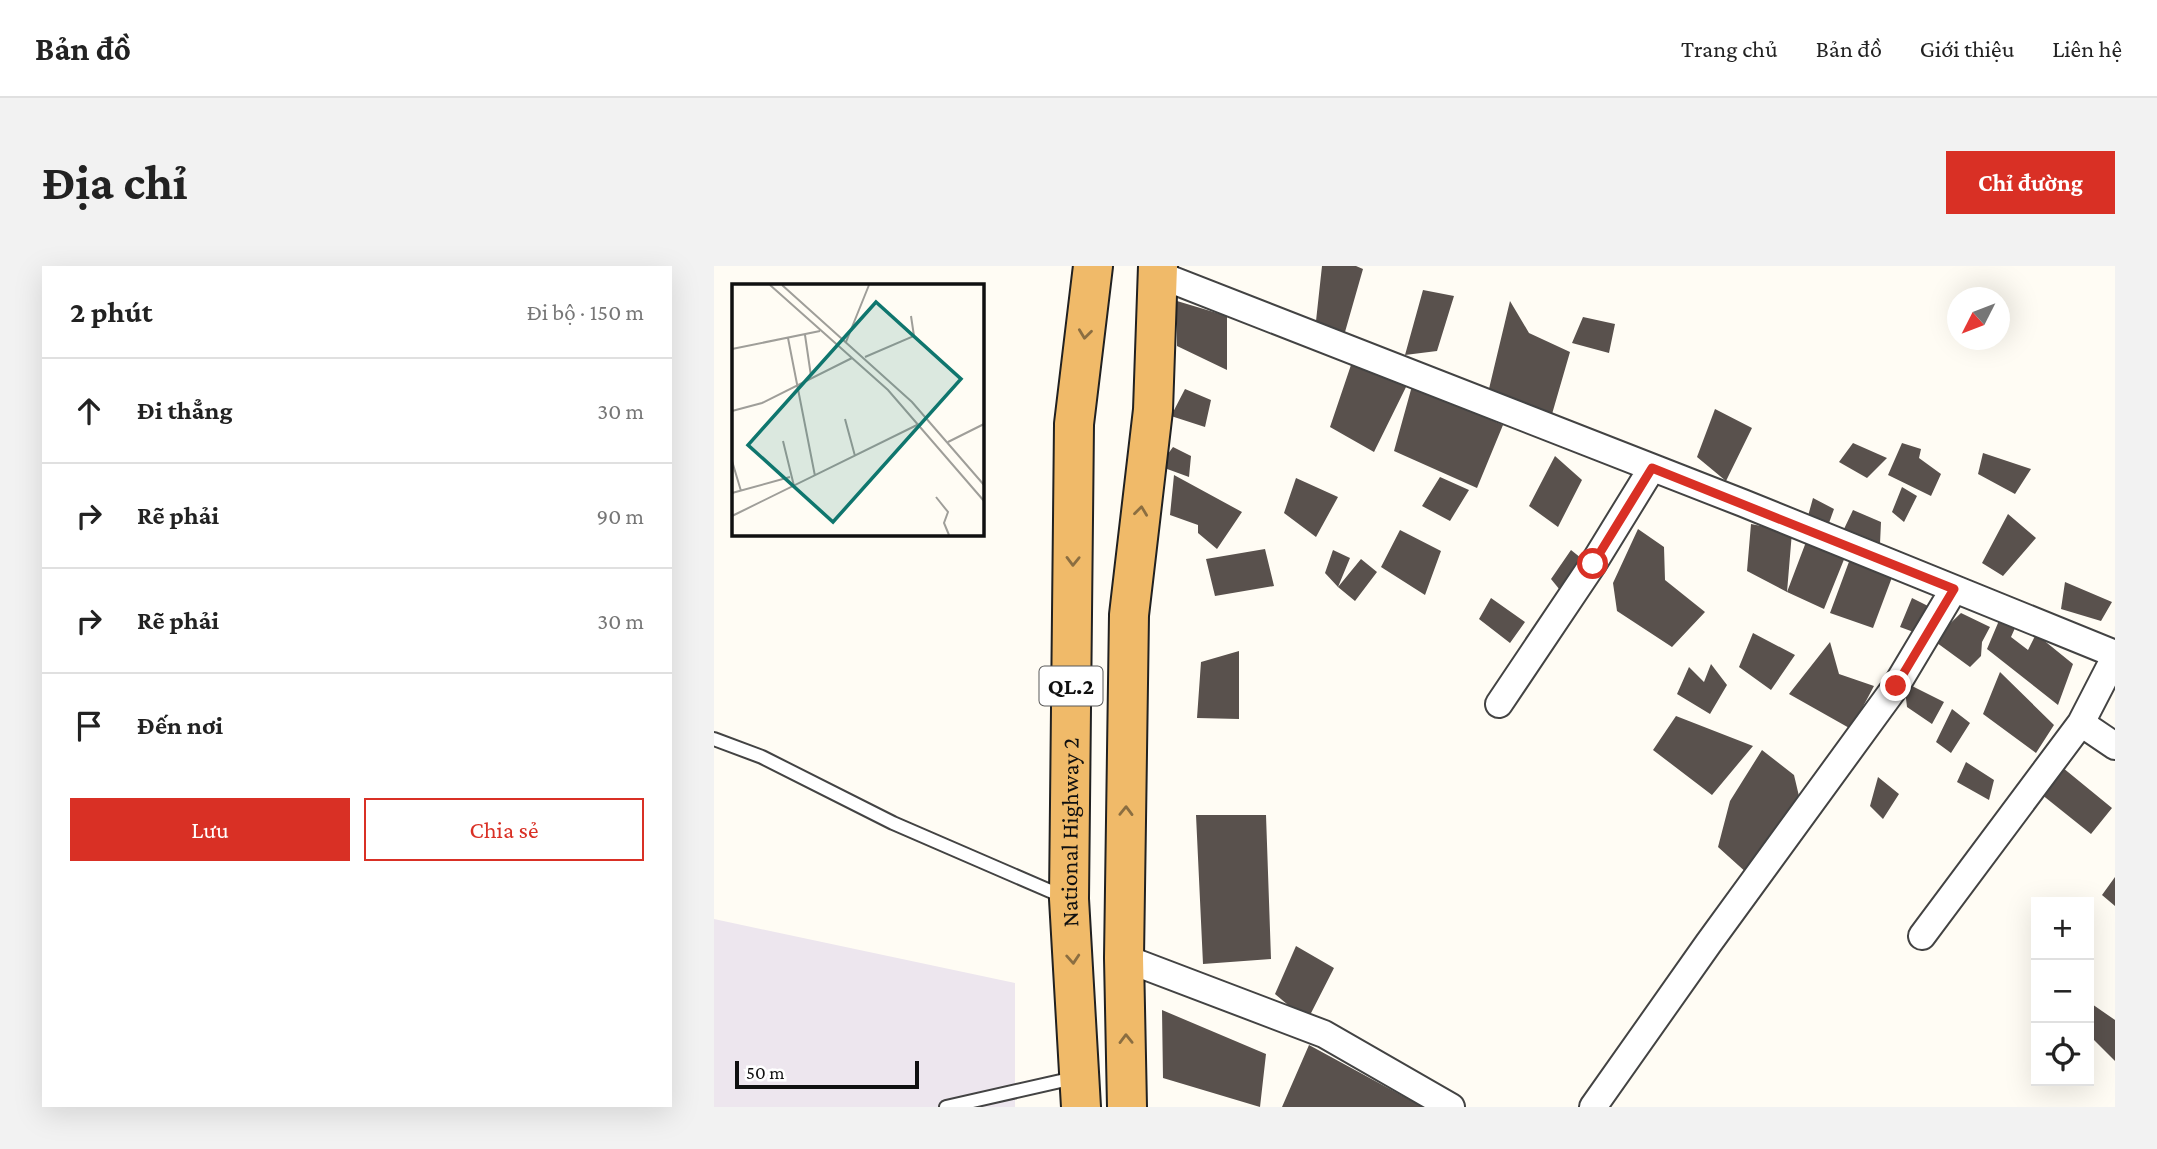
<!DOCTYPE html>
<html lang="vi">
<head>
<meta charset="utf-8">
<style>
	body { margin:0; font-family:"Crimson Pro",serif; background:#f2f2f2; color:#222 }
	.controls { position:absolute; right:21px; bottom:21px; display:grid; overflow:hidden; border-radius:0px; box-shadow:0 7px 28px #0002 }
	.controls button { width:63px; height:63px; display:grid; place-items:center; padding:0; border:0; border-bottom:2px solid #e0e0e0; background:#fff; color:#222; font:35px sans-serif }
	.compass { position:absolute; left:1233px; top:21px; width:63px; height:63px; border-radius:50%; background:#fff; box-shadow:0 7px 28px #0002; rotate:228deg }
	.scale { position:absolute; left:21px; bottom:18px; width:184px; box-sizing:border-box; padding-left:7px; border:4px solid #101010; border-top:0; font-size:19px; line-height:24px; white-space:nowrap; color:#101010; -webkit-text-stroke:5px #fff; paint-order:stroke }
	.stop { position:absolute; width:21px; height:21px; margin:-16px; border:5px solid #d93025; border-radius:50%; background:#fff }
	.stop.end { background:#d93025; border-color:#fff; box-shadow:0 2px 7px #0008 }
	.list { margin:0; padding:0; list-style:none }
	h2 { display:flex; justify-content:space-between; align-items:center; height:91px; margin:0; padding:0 28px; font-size:30px }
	h2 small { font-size:23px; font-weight:400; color:#767676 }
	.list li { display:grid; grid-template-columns:46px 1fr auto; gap:21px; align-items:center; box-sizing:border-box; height:105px; padding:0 28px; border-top:2px solid #e0e0e0 }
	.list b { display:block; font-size:26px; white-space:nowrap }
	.list em { font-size:23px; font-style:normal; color:#767676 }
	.actions { display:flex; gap:14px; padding:21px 28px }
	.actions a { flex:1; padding:16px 0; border:2px solid #d93025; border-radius:0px; text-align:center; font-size:24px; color:#d93025 }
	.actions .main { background:#d93025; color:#fff }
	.icon { flex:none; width:38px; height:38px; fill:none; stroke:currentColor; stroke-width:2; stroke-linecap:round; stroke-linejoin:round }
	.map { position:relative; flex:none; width:1401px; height:841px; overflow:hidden; border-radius:0px }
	header { display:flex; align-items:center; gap:42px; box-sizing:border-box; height:98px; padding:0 35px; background:#fff; border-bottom:2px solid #e0e0e0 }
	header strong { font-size:33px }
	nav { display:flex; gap:38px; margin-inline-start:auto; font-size:24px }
	.intro { display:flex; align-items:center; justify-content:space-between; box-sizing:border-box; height:168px; padding:0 42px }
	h1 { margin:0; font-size:49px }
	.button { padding:18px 32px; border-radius:0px; background:#d93025; color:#fff; font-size:24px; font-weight:700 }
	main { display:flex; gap:42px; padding:0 42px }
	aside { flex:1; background:#fff; border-radius:0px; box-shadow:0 7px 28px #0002 }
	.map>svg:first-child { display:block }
	.industrial { fill:#ede6ee }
	.building { fill:#59514d }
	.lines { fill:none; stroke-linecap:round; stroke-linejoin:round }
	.service-casing { stroke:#434343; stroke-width:16 }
	.minor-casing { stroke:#434343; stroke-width:30 }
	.trunk-casing { stroke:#212121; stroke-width:42 }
	.service { stroke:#fff; stroke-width:12 }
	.minor { stroke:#fff; stroke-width:26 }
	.trunk { stroke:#f0ba69; stroke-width:38 }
	.oneway { stroke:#8b6e41 }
	.route { stroke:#d93025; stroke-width:9 }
	.labels { text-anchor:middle; stroke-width:7; stroke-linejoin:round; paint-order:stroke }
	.shield { fill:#fff; stroke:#585858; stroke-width:2 }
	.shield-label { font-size:23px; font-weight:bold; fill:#101010 }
	.street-label { font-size:24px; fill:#101010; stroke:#fff }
	.inset-road { fill:none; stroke:#9f9e99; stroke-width:2 }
	.view { fill:#0f766e; fill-opacity:0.15; stroke:#0f766e; stroke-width:3.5 }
	.inset-edge { fill:none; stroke:#101010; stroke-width:3.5 }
</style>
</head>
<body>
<header>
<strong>Bản đồ</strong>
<nav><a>Trang chủ</a><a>Bản đồ</a><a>Giới thiệu</a><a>Liên hệ</a></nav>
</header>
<div class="intro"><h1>Địa chỉ</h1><a class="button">Chỉ đường</a></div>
<main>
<aside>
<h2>2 phút<small>Đi bộ · 150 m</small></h2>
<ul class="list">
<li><svg class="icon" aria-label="ahead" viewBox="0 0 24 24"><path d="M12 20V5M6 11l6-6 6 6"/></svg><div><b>Đi thẳng</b></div><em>30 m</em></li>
<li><svg class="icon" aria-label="right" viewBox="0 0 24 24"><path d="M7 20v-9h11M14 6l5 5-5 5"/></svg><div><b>Rẽ phải</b></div><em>90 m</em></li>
<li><svg class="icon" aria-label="right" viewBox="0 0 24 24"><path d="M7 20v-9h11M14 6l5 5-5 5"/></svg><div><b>Rẽ phải</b></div><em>30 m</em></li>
<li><svg class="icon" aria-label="arrive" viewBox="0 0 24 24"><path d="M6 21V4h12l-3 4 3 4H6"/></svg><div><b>Đến nơi</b></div></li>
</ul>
<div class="actions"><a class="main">Lưu</a><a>Chia sẻ</a></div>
</aside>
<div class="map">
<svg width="1401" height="841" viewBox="0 0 1401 841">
	<rect width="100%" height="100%" fill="#fffcf4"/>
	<path class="industrial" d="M0 653 301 717V841H0Z"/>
	<path class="building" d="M608 0H642L649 3 631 66 602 55Z
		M709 24 740 30 723 85 691 89Z
		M463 35 513 50V104L463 80Z
		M796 35 815 67 856 86 836 155 774 127Z
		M869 51 901 58 895 87 858 77Z
		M637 99 693 119 660 186 616 161Z
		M698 120 789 159 763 222 680 185Z
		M471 123 497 134 491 161 457 150Z
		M1001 143 1038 162 1012 215 983 191Z
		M1139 177 1173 192 1153 212 1125 196Z
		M1188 177 1207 183 1205 192 1227 208 1217 230 1174 209Z
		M459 181 477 190 475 211 445 200Z
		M1269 187 1317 203 1301 228 1264 208Z
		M841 190 868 214 844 261 815 240Z
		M460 209 528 246 503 283 484 267V259L456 249Z
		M726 211 755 224 736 255 708 240Z
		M582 212 624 231 602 271 570 247Z
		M1188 221 1203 230 1190 256 1178 246Z
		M1099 232 1120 243 1115 257 1094 250Z
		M1139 244 1167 256 1166 278 1130 263Z
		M1294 248 1322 272 1289 310 1268 297Z
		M1037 258 1078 266 1073 326 1092 276 1131 291 1110 343 1073 326 1033 305Z
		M924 263 950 281 951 314 991 346 958 381 903 345 899 317Z
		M686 264 727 285 711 329 667 301Z
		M551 283 560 320 501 330 492 293Z
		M619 284 636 292 624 321 647 293 663 306 641 335 624 321 611 307Z
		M857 284 872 296 850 329 837 313Z
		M1136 293 1180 306 1159 362 1116 347Z
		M1351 316 1398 336 1387 355 1347 343Z
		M777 332 811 356 796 377 765 353Z
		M1198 332 1216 341 1205 368 1186 361Z
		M1292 338 1309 344 1297 371 1314 384 1322 368 1359 398 1344 439 1273 383Z
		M1247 347 1276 361 1268 376 1267 390 1256 401 1219 374Z
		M1039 367 1081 389 1057 424 1025 401Z
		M1116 376 1125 408 1160 420 1137 463 1075 428Z
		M525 385V453L483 452 487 396Z
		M997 398 1013 419 996 448 963 428 975 401 990 416Z
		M1286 406 1340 459 1322 487 1269 448Z
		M1190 416 1230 436 1218 458 1193 441Z
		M1238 443 1256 457 1237 487 1222 476Z
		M962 450 1039 480 998 529 939 484Z
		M1048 484 1080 509 1089 547 1034 608 1004 581 1016 535Z
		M1252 496 1280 514 1275 534 1243 516Z
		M1343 497 1398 542 1377 568 1322 524Z
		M1164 511 1185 528 1169 553 1156 540Z
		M482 549H552L557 693 489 698Z
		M1401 611V640L1388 629Z
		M582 680 620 702 593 755 561 728Z
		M1375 736 1401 754V795L1375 769Z
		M448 744 552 788 546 841 449 812Z
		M595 779 709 841H568Z"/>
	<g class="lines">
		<defs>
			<path id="service" d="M0 473 48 491 179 557 350 631
				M232 841 360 812"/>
			<path id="minor" d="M443 8 1029 237 1401 388
				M785 438 879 298 938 202
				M1367 457 1401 480
				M1208 670 1367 457 1401 391
				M410 692 610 768 737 841
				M879 841 994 678 1182 420 1240 323"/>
			<g id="trunk">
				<path id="s1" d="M367 841 355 633 360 158 379 0"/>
				<path d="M413 841 410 692 415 349 439 144 444 0"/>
			</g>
		</defs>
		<use href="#service" class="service-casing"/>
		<use href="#minor" class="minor-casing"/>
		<use href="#trunk" class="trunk-casing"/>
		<use href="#service" class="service"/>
		<use href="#minor" class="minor"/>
		<use href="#trunk" class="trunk"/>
	</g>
	<defs><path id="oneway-chevron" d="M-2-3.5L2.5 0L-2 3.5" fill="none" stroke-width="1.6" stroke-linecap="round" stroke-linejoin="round" transform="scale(1.75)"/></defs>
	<g class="oneway">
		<use href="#oneway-chevron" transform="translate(371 68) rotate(97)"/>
		<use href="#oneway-chevron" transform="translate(427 245) rotate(-83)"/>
		<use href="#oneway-chevron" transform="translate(359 295) rotate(91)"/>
		<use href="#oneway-chevron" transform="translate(412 545) rotate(-89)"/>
		<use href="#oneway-chevron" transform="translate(359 693) rotate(86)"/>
		<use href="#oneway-chevron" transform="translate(412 773) rotate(-91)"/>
	</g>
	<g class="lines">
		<path class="route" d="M879 298 938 202 1240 323 1182 420"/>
	</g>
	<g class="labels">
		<rect class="shield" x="325.5" y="400.5" width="63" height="39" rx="5"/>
		<g class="shield-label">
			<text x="357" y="428">QL.2</text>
		</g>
		<g class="street-label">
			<text dy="8" stroke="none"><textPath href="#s1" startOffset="275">National Highway 2</textPath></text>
		</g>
	</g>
	<g transform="translate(18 18)">
		<rect width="252" height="252" fill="#fffcf4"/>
		<path class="inset-road" d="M38 1 156 106 252 217M50 1 180 118 252 201M73 51 79 92M56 54 83 192M114 58 137 1M0 65 88 47M133 73 182 52 179 32M0 127 30 119 120 74M113 135 123 172M51 157 62 202M216 158 252 140M0 177 9 207M0 209 58 193M204 213 216 228 212 239 217 251M0 232 187 140"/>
		<path class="view" d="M144 18 229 95 101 238 16 161Z"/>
		<rect width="252" height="252" class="inset-edge"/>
	</g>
</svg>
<div class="controls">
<button>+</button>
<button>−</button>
<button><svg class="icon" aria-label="locate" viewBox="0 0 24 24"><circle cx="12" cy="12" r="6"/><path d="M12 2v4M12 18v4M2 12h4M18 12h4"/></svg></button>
</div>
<svg class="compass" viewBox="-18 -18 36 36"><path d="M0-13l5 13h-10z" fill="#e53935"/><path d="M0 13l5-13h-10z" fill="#767676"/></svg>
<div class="scale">50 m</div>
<div class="stop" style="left:879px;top:298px"></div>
<div class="stop end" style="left:1182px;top:420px"></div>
</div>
</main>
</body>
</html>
